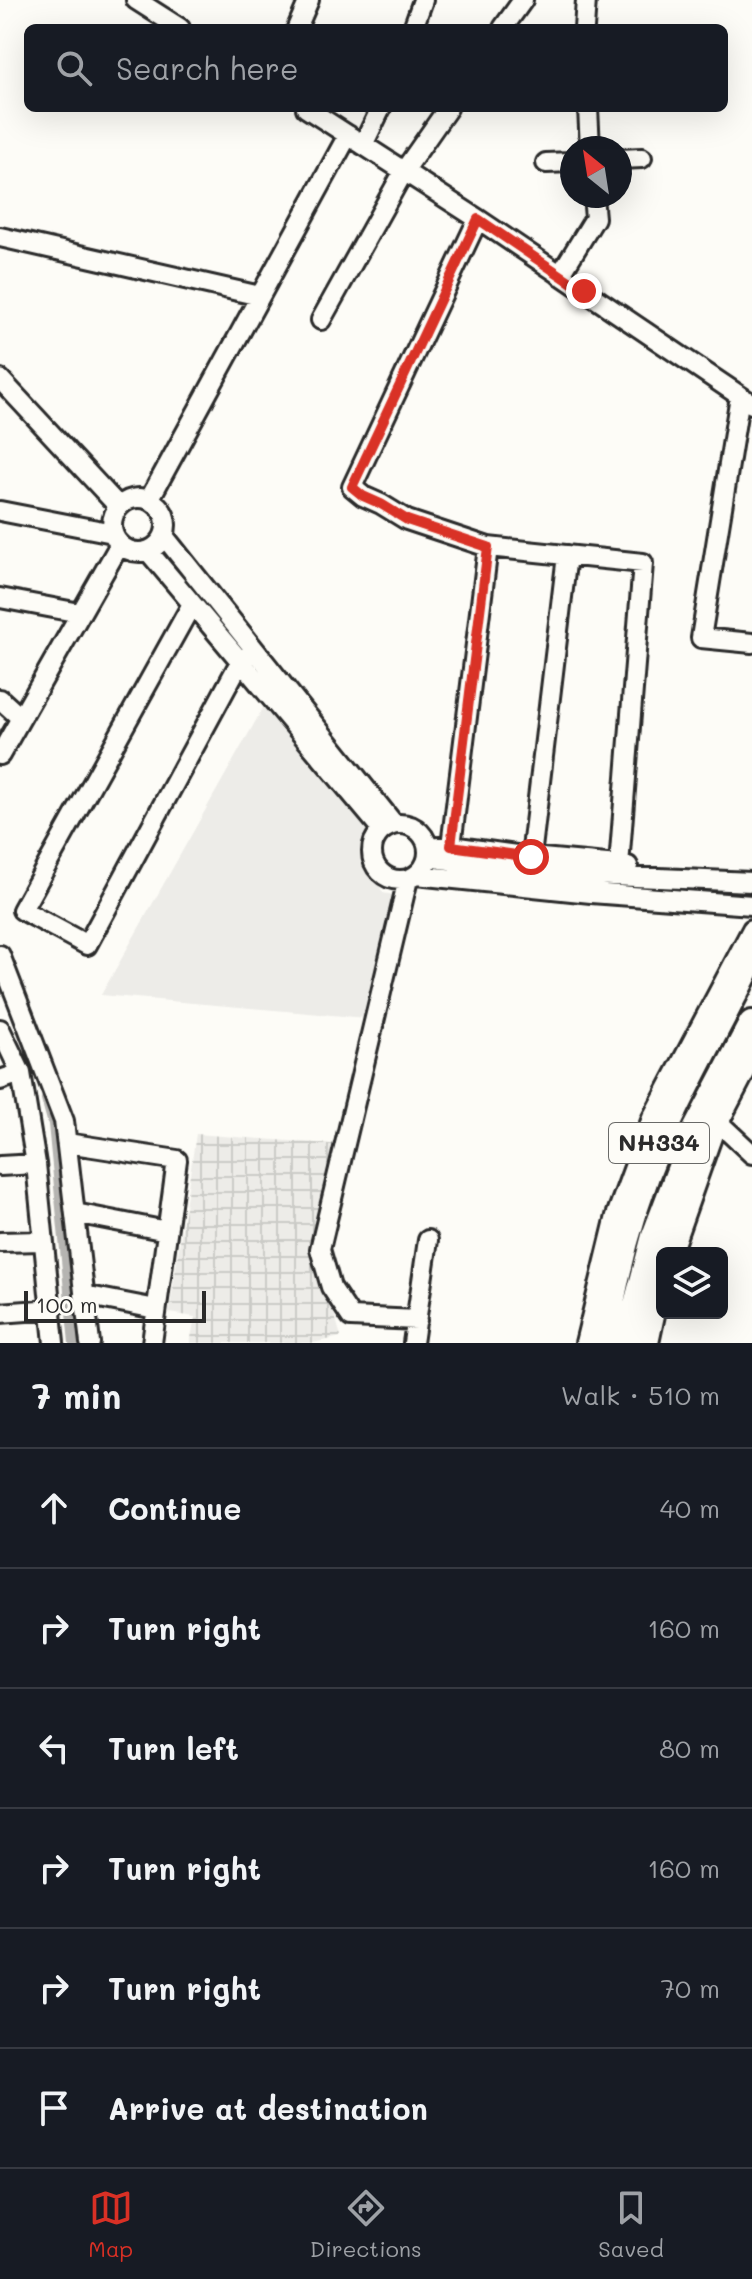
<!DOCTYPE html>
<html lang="en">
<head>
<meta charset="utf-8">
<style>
	body { margin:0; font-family:Mali,sans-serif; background:#242831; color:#f1f3f6 }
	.controls { position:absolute; right:24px; bottom:24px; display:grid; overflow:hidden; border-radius:12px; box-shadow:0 8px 32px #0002 }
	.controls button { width:72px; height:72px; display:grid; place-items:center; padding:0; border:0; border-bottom:2px solid #363941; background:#171b24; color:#f1f3f6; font:40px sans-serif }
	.compass { position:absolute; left:560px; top:136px; width:72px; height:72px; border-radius:50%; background:#171b24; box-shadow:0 8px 32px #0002; rotate:330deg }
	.scale { position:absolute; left:24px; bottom:20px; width:182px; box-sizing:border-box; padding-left:8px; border:4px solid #2b2b2b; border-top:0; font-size:22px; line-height:28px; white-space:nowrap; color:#2b2b2b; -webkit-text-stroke:6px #fdfcf7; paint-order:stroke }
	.stop { position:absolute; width:24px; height:24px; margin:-18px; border:6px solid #d93025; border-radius:50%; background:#fff }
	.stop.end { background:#d93025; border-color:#fff; box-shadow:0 2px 8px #0008 }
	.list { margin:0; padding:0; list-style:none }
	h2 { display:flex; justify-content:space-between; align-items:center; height:104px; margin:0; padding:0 32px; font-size:34px }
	h2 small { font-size:26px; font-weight:400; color:#9ea1a6 }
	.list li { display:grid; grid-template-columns:52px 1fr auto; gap:24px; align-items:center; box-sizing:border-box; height:120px; padding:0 32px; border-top:2px solid #363941 }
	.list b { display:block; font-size:30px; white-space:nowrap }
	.list em { font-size:26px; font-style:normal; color:#9ea1a6 }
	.icon { flex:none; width:44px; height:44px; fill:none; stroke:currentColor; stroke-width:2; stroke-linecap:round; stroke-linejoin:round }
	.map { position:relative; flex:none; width:752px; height:1343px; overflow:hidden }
	.search { position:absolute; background:#171b24; box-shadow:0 8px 32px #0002; left:24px; right:24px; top:24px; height:88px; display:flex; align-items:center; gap:20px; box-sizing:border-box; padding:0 28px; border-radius:12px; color:#9ea1a6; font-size:30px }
	.sheet { height:824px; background:#171b24 }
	nav { display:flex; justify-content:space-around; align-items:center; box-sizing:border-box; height:112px; border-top:2px solid #363941; background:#171b24; font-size:22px; color:#9ea1a6 }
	nav a { display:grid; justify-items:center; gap:4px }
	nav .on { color:#d93025 }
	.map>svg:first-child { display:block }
	.built { fill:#edece8 }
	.industrial { fill:url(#industrial-grid) }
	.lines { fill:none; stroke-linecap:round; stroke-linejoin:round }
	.canal { stroke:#b5b4b1; stroke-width:12 }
	.minor-casing { stroke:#2b2b2b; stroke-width:24 }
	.highway-casing { stroke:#2b2b2b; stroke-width:32 }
	.minor { stroke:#fdfcf7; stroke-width:18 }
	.highway { stroke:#fdfcf7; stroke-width:26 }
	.route { stroke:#d93025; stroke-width:10 }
	.labels { text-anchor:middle; stroke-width:6; stroke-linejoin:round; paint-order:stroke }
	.shield { fill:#fdfcf7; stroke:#6a6a68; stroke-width:2 }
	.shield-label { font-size:24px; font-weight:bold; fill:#2b2b2b }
</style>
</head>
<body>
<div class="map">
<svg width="752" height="1343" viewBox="0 0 752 1343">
	<defs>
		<pattern id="industrial-grid" width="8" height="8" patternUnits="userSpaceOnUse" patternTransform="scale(2)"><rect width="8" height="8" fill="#edece8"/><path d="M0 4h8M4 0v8" fill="none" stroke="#cbcbc7"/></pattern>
	</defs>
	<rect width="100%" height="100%" fill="#fdfcf7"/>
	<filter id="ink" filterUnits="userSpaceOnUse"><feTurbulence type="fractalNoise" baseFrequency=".0125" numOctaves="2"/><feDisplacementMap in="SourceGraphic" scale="16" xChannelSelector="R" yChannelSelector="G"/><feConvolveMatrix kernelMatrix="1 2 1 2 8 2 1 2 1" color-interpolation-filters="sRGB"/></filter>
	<g filter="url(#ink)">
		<path class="built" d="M263 708 284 720 374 840 373 873 383 893 405 897 378 1019 101 995Z"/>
		<path class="industrial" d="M196 1134 344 1145 320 1249 319 1281 336 1319 341 1337 313 1343H190L195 1317 169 1313Z"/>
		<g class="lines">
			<path class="canal" d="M47 1099 54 1124 75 1343"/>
			<defs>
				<path id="minor" d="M136 0 180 28
					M297 28 309 0
					M413 28 423 0
					M503 28 523 0
					M584 28 586 0
					M306 108 478 219 752 404
					M588 108 590 148
					M363 145 381 108
					M620 159 642 158
					M546 163 572 162
					M478 219 352 487 363 496 381 504 407 520 488 547 643 563 618 878
					M0 237 260 296
					M560 275 595 218 593 196
					M321 320 404 171 448 108
					M0 379 119 507
					M740 396 701 638 752 643
					M112 525a27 27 0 1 1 54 0a27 27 0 1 1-54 0Z
					M149 500 348 135
					M0 511 113 533
					M164 536 394 824
					M148 551 382 830
					M0 598 80 613
					M192 604 22 910 87 945 240 662 254 649
					M0 699 21 718
					M0 755 120 544
					M372 852a28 28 0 1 1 56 0a28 28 0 1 1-56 0Z
					M451 846 488 547
					M428 848 451 846 531 857 628 866
					M428 857 543 873 752 882
					M531 857 567 555
					M416 875 591 893 752 905
					M408 879 320 1249 331 1287 351 1317 417 1320
					M0 955 64 1121 90 1343
					M0 1029 21 1073 36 1164 54 1343
					M0 1080 21 1073
					M719 1123 752 1154
					M67 1143 177 1160 152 1343
					M0 1166 36 1164
					M75 1213 167 1231
					M0 1242 43 1241
					M671 1253 713 1134 752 1059
					M84 1295 156 1309
					M0 1313 53 1309
					M413 1343 428 1240
					M585 1343 616 1216 652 1118 752 929
					M649 1343 662 1282"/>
				<path id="highway" d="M604 1343C614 1276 632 1206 659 1143 687 1080 722 1020 752 958
					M627 1343 655 1236 693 1136 752 1024"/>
			</defs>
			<use href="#minor" class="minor-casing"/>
			<use href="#highway" class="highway-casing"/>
			<use href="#minor" class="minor"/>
			<use href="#highway" class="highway"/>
		</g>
	</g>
	<g class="lines" filter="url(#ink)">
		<path class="route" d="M531 857 451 846 488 547 407 520 381 504 363 496 352 487 478 219 584 291"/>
	</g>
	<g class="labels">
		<rect class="shield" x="609" y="1123" width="100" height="40" rx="6"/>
		<g class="shield-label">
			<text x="659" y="1151">NH334</text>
		</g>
	</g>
</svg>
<div class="controls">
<button><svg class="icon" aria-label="layers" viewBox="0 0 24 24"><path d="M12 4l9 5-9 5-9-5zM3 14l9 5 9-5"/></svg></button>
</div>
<svg class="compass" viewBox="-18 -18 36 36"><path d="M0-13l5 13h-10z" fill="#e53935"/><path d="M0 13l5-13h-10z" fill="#9ea1a6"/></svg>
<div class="scale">100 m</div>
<div class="stop" style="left:531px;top:857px"></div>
<div class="stop end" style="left:584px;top:291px"></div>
<div class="search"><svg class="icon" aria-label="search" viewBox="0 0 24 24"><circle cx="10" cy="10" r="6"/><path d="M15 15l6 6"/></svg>Search here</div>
</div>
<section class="sheet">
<h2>7 min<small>Walk · 510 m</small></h2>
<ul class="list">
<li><svg class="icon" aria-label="ahead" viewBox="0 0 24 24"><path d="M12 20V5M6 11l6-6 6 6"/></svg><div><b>Continue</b></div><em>40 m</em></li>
<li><svg class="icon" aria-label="right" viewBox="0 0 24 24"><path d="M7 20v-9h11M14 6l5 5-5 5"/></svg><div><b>Turn right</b></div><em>160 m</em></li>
<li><svg class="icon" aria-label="left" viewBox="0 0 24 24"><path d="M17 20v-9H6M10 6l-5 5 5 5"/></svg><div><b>Turn left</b></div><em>80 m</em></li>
<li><svg class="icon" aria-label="right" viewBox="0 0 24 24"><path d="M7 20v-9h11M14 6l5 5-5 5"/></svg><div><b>Turn right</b></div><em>160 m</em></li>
<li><svg class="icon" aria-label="right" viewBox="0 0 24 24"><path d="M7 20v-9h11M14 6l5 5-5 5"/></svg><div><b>Turn right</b></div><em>70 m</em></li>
<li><svg class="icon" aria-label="arrive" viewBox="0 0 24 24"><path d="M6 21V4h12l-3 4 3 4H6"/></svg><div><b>Arrive at destination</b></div></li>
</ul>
</section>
<nav>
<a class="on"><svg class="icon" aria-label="map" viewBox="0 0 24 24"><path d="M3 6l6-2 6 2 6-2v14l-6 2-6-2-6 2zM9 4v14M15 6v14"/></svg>Map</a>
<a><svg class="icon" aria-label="directions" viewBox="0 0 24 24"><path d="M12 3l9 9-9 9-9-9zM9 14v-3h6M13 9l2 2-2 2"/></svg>Directions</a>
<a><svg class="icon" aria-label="saved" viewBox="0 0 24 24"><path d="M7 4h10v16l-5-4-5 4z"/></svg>Saved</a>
</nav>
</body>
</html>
